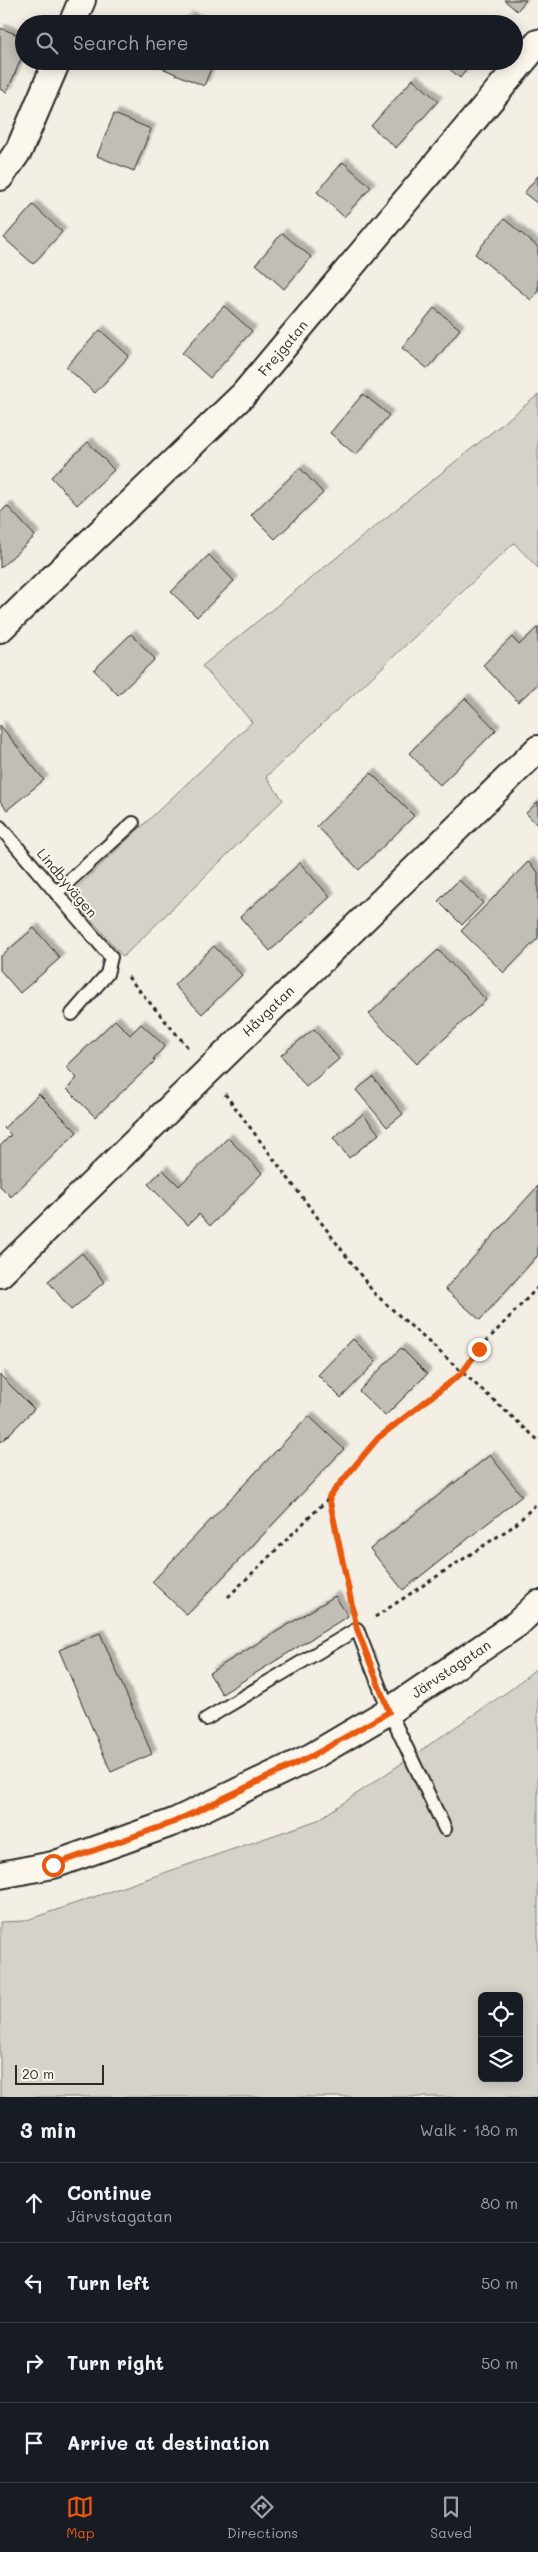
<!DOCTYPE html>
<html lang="en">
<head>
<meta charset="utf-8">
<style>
	body { margin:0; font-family:Mali,sans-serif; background:#242831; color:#f1f3f6 }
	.controls { position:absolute; right:15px; bottom:15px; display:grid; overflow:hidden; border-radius:8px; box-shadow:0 2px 12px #0003 }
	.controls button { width:45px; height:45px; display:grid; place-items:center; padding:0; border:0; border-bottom:1px solid #363941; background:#171b24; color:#f1f3f6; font:25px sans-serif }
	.scale { position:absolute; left:15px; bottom:12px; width:89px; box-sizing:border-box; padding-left:5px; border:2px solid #2b2b2b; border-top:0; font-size:14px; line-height:18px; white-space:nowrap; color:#2b2b2b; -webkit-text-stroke:4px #fbf7ec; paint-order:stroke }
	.stop { position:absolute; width:15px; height:15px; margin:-11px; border:4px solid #ea580c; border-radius:50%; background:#fff }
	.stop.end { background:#ea580c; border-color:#fff; box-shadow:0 1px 5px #0008 }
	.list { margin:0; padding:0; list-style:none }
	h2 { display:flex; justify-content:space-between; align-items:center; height:65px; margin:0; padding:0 20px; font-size:21px }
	h2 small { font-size:16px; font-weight:400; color:#9ea1a6 }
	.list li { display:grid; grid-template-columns:32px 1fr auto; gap:15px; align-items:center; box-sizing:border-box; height:80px; padding:0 20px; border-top:1px solid #363941 }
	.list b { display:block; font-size:19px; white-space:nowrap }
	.list p { margin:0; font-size:16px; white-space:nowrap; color:#9ea1a6 }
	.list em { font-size:16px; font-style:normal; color:#9ea1a6 }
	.icon { flex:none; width:28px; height:28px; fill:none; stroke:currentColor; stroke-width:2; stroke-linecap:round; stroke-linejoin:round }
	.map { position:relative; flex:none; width:538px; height:2097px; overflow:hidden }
	.search { position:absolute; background:#171b24; box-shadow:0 2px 12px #0003; left:15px; right:15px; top:15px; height:55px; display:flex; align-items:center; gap:12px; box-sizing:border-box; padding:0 18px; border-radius:28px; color:#9ea1a6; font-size:19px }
	.sheet { height:385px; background:#171b24 }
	nav { display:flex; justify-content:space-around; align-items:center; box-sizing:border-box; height:70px; border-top:1px solid #363941; background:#171b24; font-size:14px; color:#9ea1a6 }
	nav a { display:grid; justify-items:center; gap:2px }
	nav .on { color:#ea580c }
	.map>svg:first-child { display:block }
	.green { fill:#d5d2c9; stroke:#807e7a; fill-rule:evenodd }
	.building { fill:#c0beb6; stroke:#2b2b2b; filter:url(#shadow) }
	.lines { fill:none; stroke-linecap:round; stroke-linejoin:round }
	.lane-casing { stroke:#2b2b2b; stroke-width:16 }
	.street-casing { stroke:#2b2b2b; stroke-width:30 }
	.path { stroke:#2b2b2b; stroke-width:3; stroke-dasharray:4 4; stroke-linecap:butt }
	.lane { stroke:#fbf7ec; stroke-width:12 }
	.street { stroke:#fbf7ec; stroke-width:26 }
	.route { stroke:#ea580c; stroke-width:6 }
	.labels { text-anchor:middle; stroke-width:4; stroke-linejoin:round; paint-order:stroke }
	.street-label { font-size:14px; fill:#2b2b2b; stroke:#fbf7ec }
</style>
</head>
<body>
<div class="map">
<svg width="538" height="2097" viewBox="0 0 538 2097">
	<defs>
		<filter id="shadow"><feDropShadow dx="4.5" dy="-4.5" stdDeviation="1" flood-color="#0004"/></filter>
	</defs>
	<rect width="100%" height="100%" fill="#f3efe4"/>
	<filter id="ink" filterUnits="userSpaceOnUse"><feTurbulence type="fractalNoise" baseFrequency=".02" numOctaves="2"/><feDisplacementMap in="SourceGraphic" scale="10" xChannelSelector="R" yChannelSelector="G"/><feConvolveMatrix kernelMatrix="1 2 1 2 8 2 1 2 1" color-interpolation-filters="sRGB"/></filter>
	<g filter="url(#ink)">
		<path class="green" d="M538 395V568L514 543 266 777 283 800 123 957 70 894 252 722 202 666Z
			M538 1667V2097H0V1922L24 1921 318 1820 510 1690ZM482 1996H519V2078H482Z"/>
		<path class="building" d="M504 0H526L517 11Z
			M188 16 207 24H184Z
			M0 28 24 37V52L7 92 0 89Z
			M159 61H214L204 86 157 66Z
			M440 61H473L460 78Z
			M413 79 438 101 396 148 371 126Z
			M114 114 151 129 134 171 97 156Z
			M343 162 371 187 344 217 317 192Z
			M538 176V204L524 193Z
			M33 205 62 232 33 264 4 238Z
			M504 219 538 247V291L531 300 475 254Z
			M282 233 311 257 284 289 256 264Z
			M224 306 252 331 210 378 182 353Z
			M434 308 460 329 428 369 402 348Z
			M100 330 129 356 95 393 66 367Z
			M363 394 389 415 356 455 330 433Z
			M88 442 114 470 77 505 51 477Z
			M300 468 323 493 275 539 251 515Z
			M7 506 35 536 0 568V513Z
			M209 555 234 581 197 617 171 592Z
			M538 627V684L518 702 483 665 512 637 519 645Z
			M131 634 155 659 118 695 94 670Z
			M465 698 496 730 440 785 409 753Z
			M0 725 44 780 7 810 0 801Z
			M371 773 414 816 359 870 317 826Z
			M538 802V826L526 813Z
			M528 862 538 872V938L504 973 461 931Z
			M300 863 330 897 270 951 240 917Z
			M459 880 483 903 462 925 438 901Z
			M34 928 60 958 20 993 0 970V957Z
			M214 946 242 975 202 1014 174 985Z
			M438 950 486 1000 417 1064 369 1014Z
			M115 1020 130 1035 141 1024 165 1046 153 1059 155 1061 95 1117 67 1089 77 1078 66 1067Z
			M314 1029 339 1059 306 1087 281 1055Z
			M373 1077 403 1114 387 1127 356 1090Z
			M39 1094 77 1132 11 1197 0 1186V1146L11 1135 4 1128Z
			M363 1114 379 1134 349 1158 333 1138Z
			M228 1138 262 1173 210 1226 199 1214 188 1225 148 1184 163 1170 179 1186Z
			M538 1186V1255L480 1320 445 1289Z
			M82 1253 104 1282 71 1310 48 1281Z
			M353 1339 376 1362 341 1398 318 1375Z
			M401 1348 427 1374 385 1416 359 1391Z
			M0 1375 34 1409 0 1443Z
			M309 1416 344 1449 187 1615 152 1582Z
			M490 1455 522 1496 403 1590 370 1549Z
			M335 1596 348 1616 222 1694 209 1673Z
			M100 1633 152 1754 111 1772 59 1650Z"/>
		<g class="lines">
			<defs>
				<path id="lane" d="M0 827 111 957 107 974 72 1014
					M56 893 133 823
					M206 1719 357 1629 389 1711 445 1829"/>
				<path id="street" d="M72 24 82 0
					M0 177 19 150 57 61
					M0 629 244 394 538 43
					M0 1274 538 749
					M0 1875 53 1865 174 1822 313 1756 389 1711 517 1624 538 1604"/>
			</defs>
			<use href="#lane" class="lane-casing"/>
			<use href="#street" class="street-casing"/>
			<path class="path" d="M128 977 190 1050
				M225 1094 374 1293 538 1440
				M228 1597 329 1498
				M353 1608 329 1497 378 1438 463 1373 479 1349 538 1287
				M375 1617 515 1525 538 1502"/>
			<use href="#lane" class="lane"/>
			<use href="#street" class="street"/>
		</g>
	</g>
	<g class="lines" filter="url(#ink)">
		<path class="route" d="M53 1865 174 1822 312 1756 389 1712 357 1629 329 1497 378 1438 462 1373 479 1349"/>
	</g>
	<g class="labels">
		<g class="street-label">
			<text transform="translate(283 348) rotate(-50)" y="5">Frejgatan</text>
			<text transform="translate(67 883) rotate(50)" y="5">Lindbyvägen</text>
			<text transform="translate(268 1011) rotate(-44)" y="5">Håvgatan</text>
			<text transform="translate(451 1669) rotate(-34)" y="5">Järvstagatan</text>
		</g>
	</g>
</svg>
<div class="controls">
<button><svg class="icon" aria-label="locate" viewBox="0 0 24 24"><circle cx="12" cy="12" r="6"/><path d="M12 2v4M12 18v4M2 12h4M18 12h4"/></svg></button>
<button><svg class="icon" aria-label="layers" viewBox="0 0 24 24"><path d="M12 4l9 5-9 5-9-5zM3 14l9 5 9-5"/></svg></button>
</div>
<div class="scale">20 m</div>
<div class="stop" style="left:53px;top:1865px"></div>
<div class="stop end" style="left:479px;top:1349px"></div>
<div class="search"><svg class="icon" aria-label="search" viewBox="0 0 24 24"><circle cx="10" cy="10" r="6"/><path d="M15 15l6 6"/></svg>Search here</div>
</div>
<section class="sheet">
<h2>3 min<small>Walk · 180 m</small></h2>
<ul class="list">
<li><svg class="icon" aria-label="ahead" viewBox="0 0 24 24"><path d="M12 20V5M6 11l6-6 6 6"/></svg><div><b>Continue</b><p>Järvstagatan</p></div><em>80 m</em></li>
<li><svg class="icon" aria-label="left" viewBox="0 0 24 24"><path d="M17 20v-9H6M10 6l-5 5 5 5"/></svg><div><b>Turn left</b></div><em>50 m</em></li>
<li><svg class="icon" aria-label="right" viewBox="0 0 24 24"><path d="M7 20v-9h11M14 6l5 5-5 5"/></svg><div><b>Turn right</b></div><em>50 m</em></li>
<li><svg class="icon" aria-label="arrive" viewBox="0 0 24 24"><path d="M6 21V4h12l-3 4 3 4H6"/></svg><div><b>Arrive at destination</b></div></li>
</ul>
</section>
<nav>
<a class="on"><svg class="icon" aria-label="map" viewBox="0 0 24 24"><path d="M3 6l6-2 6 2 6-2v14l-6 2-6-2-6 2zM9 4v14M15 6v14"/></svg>Map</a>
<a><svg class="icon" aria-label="directions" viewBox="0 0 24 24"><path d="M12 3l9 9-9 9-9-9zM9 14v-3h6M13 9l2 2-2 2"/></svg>Directions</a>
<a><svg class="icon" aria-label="saved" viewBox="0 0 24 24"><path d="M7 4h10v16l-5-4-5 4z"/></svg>Saved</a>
</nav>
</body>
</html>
